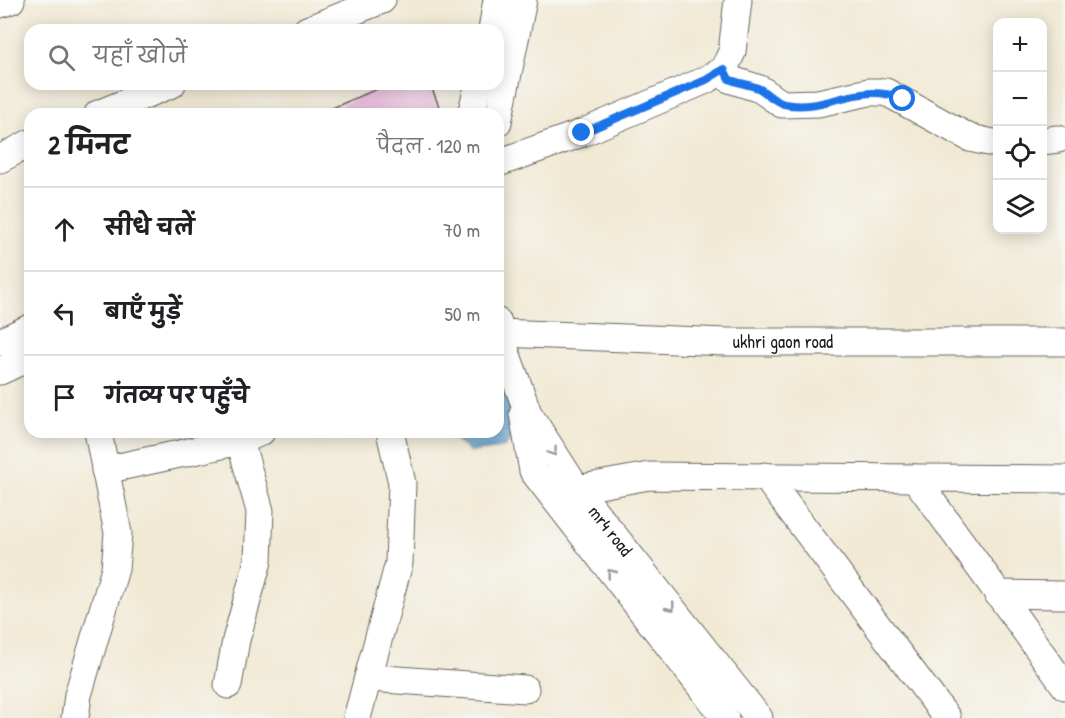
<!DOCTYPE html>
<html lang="hi">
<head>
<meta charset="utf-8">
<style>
	body { margin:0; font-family:"Patrick Hand","Playpen Sans Deva",sans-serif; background:#f2f2f2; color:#202124 }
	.controls { position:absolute; right:18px; top:18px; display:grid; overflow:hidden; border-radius:12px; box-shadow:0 3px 15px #0003 }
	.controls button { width:54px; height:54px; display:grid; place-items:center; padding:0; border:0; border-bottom:2px solid #e0e0e0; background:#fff; color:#202124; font:30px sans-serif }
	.stop { position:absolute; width:18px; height:18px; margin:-14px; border:4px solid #1a73e8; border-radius:50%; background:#fff }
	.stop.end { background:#1a73e8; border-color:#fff; box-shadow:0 2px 6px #0008 }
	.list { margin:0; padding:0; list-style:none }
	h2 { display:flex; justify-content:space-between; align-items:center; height:78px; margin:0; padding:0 24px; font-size:26px }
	h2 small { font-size:20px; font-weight:400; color:#757577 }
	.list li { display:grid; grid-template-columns:39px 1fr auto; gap:18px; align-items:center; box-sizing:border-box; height:84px; padding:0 24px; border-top:2px solid #e0e0e0 }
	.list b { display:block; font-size:22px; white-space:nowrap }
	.list em { font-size:20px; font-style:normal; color:#757577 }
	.icon { flex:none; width:33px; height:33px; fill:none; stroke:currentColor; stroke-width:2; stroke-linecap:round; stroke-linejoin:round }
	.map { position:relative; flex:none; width:1065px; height:718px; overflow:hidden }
	.search { position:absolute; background:#fff; box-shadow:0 3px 15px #0003; left:24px; top:24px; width:480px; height:66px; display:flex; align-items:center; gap:15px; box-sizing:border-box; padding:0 21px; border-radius:18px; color:#757577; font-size:22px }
	.panel { position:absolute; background:#fff; box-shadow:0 3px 15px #0003; left:24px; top:108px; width:480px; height:330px; border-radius:18px }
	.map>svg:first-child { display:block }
	.water { fill:url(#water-ripples); stroke:#3d5e77; stroke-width:1.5 }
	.building { fill:#e7afda }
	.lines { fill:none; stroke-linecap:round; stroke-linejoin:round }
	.minor-casing { stroke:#67645c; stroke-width:29 }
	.minor { stroke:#fff; stroke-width:27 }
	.oneway { stroke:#999 }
	.route { stroke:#1a73e8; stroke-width:8 }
	.labels { text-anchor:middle; stroke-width:6; stroke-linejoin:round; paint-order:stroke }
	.street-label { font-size:18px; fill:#1c1c1c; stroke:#f6f6f2 }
</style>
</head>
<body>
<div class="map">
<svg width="1065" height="718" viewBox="0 0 1065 718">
	<defs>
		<pattern id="water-ripples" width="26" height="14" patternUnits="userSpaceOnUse" patternTransform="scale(1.5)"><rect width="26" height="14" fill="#5ea0d2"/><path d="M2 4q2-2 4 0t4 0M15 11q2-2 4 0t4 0" fill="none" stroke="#4d82aa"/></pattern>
	</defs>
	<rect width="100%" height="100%" fill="#f6f6f2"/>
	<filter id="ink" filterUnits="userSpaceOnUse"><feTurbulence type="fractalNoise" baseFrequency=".0167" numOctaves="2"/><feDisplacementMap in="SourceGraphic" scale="12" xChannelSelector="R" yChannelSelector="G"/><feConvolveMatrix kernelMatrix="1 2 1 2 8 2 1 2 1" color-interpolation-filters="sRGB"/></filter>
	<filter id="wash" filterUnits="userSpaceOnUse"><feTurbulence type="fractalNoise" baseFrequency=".008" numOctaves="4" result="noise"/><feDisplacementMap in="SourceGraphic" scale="24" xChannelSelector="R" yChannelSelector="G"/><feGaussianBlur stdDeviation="1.35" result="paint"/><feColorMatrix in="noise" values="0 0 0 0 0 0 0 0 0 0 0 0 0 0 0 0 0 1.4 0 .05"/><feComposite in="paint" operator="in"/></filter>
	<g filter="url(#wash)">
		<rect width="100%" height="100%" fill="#f1e9d4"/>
		<path class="water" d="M498 385C519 403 520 425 505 447L471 452 456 440 454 432H498Z"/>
		<g id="blocks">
			<path class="building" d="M389 84H430L442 114H318Z"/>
		</g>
	</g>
	<g filter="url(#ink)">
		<use href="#blocks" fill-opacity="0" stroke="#67645c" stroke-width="1.5"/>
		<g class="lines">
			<defs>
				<g id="minor">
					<path d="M0 4 11 0"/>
					<path d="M307 30 382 0"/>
					<path d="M492 30 497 0"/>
					<path d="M724 69 729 79 760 89 782 104 818 103 869 92H886L970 138 998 144"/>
					<path d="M98 114 172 84"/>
					<path d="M471 114 479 84"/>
					<path d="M498 122 523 0"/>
					<path d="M1042 141 1058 139"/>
					<path d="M0 159 30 143"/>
					<path d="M498 163 582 133 706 80 724 69 732 52 738 0"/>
					<path id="s1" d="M498 322 499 333 528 413 577 489 759 718"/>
					<path id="s2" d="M499 333 726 342H1065"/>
					<path d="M0 342 30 328"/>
					<path d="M0 371 30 357"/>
					<path d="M523 414 533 471 725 718"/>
					<path d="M105 470 240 441 261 432"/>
					<path d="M765 476 947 718"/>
					<path d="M915 478 1065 686"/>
					<path d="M577 489 649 476 1065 479"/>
					<path d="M998 594 1065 595"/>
					<path d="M370 678 525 689"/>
					<path d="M228 685 236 640 258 561 260 511 240 441"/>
					<path d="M75 718 78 695 115 569 118 533 98 432"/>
					<path d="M357 718 399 563 402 483 390 432"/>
				</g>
			</defs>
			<use href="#minor" class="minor-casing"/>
			<use href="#minor" class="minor"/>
		</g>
		<defs><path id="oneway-chevron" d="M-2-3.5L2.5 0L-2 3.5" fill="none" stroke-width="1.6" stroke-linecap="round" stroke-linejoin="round" transform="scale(1.5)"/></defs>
		<g class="oneway">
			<use href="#oneway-chevron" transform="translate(553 452) rotate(57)"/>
			<use href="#oneway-chevron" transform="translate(611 573) rotate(-129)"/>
			<use href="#oneway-chevron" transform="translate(671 607) rotate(51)"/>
		</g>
	</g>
	<g class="lines" filter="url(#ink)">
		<path class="route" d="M582 133 706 80 724 69 729 79C739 84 750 84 760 89 768 94 775 102 784 104 826 113 858 80 903 99"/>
	</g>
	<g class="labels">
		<g class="street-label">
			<text dy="6" stroke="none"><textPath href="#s2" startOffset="284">ukhri gaon road</textPath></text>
			<text dy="6" stroke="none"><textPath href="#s1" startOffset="240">mr4 road</textPath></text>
		</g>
	</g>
</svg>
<div class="controls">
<button>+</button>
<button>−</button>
<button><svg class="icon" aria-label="locate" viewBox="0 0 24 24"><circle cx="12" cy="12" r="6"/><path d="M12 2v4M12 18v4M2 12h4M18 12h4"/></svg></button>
<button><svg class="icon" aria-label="layers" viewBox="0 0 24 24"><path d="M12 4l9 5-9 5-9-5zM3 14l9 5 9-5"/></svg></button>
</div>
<div class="stop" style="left:903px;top:99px"></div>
<div class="stop end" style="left:582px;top:133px"></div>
<div class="search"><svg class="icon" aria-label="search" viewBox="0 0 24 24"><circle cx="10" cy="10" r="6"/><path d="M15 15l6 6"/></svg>यहाँ खोजें</div>
<section class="panel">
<h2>2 मिनट<small>पैदल · 120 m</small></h2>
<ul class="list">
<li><svg class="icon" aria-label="ahead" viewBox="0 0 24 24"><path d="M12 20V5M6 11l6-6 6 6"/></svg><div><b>सीधे चलें</b></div><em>70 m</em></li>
<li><svg class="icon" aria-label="left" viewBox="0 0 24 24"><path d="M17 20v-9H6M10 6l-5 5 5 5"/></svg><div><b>बाएँ मुड़ें</b></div><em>50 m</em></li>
<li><svg class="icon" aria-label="arrive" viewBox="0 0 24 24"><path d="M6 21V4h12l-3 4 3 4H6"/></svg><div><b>गंतव्य पर पहुँचे</b></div></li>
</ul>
</section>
</div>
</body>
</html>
